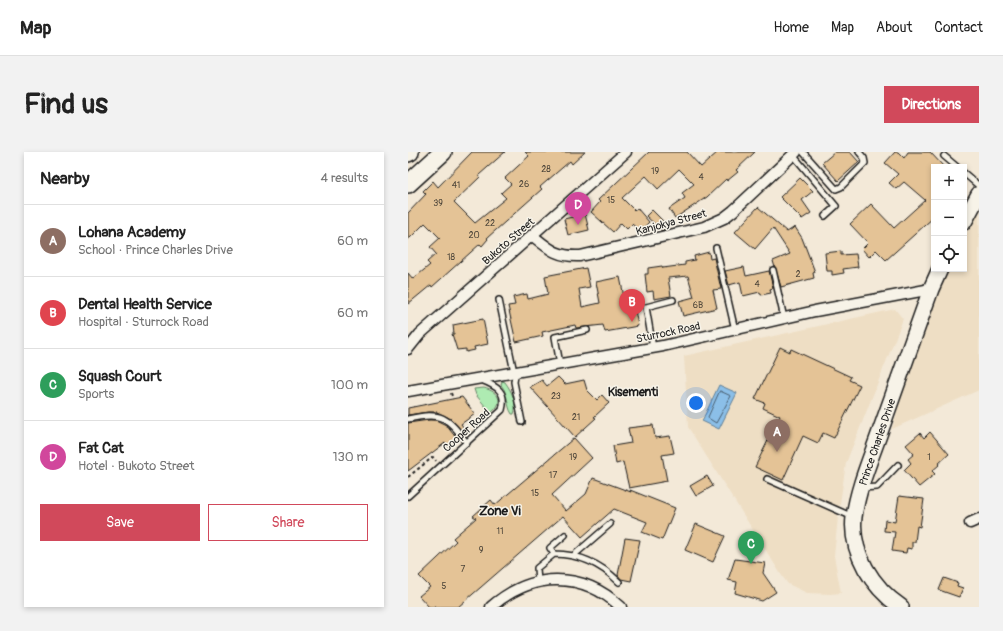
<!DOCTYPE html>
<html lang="en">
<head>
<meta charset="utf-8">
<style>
	body { margin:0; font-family:Pangolin,sans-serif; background:#f2f2f2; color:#222 }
	.controls { position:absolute; right:12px; top:12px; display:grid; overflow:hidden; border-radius:0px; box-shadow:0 2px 6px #0003 }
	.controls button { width:36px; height:36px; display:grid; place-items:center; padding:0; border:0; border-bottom:1px solid #e0e0e0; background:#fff; color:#222; font:20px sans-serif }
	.you { position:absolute; left:288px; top:251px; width:14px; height:14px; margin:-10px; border:3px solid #fff; border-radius:50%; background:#1a73e8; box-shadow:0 0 0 6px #1a73e833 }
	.badge { display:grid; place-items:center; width:26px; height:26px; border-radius:50%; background:#d1495b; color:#fff; font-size:13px; font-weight:700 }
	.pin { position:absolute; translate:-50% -33px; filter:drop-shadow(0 1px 2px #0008) }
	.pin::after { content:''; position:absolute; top:21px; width:14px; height:12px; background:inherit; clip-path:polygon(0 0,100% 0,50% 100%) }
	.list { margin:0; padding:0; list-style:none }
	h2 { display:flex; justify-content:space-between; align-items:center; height:52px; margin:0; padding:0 16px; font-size:17px }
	h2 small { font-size:13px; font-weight:400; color:#767676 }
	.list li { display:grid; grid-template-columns:26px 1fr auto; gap:12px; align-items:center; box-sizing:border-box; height:72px; padding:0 16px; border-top:1px solid #e0e0e0 }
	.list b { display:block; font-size:15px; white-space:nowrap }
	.list p { margin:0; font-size:13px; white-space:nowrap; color:#767676 }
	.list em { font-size:13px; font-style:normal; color:#767676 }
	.actions { display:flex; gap:8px; padding:12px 16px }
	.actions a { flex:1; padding:9px 0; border:1px solid #d1495b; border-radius:0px; text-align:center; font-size:14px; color:#d1495b }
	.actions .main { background:#d1495b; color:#fff }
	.icon { flex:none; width:22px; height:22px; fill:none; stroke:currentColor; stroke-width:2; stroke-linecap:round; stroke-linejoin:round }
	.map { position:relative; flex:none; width:571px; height:455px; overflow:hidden; border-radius:0px }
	header { display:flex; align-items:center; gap:24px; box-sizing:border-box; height:56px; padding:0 20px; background:#fff; border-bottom:1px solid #e0e0e0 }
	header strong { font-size:19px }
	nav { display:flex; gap:22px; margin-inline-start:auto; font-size:14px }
	.intro { display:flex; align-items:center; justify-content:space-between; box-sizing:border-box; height:96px; padding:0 24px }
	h1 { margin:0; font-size:28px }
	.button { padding:10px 18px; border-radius:0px; background:#d1495b; color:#fff; font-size:14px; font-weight:700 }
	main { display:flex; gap:24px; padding:0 24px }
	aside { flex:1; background:#fff; border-radius:0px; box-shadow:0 2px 6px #0003 }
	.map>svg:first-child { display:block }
	.built { fill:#eedec4 }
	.green { fill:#aeebb2; stroke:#658467 }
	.water { fill:#8bbfe8; stroke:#5f7e96 }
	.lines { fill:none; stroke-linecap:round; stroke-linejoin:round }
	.shore { stroke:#485d6e; stroke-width:1 }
	.building { fill:#e4c396; stroke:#1c1c1c }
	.lane-casing { stroke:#1c1c1c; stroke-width:8 }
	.street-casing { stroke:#1c1c1c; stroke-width:13 }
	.secondary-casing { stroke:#1c1c1c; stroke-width:18 }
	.primary-casing { stroke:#1c1c1c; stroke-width:20 }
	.path { stroke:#1c1c1c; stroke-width:2; stroke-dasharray:3 3; stroke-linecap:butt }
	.lane { stroke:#f7f3e8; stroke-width:5 }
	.street { stroke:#f7f3e8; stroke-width:10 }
	.secondary { stroke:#f7f3e8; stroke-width:15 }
	.primary { stroke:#f7f3e8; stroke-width:17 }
	.labels { text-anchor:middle; stroke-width:3; stroke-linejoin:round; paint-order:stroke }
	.number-label { font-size:9px; fill:#4e463a }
	.street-label { font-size:11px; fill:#1c1c1c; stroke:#f7f3e8 }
	.neighbourhood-label { font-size:12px; font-weight:bold; fill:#1c1c1c; stroke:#f7f3e8 }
	.quarter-label { font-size:13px; font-weight:bold; fill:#1c1c1c; stroke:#f7f3e8 }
</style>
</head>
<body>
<header>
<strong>Map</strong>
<nav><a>Home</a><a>Map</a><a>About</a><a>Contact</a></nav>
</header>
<div class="intro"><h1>Find us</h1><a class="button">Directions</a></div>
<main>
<aside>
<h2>Nearby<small>4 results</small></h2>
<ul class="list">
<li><span class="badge" style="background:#8d6e63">A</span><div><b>Lohana Academy</b><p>School · Prince Charles Drive</p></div><em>60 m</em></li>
<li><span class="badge" style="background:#e0444e">B</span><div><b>Dental Health Service</b><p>Hospital · Sturrock Road</p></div><em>60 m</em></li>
<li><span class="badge" style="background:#2e9e5b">C</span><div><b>Squash Court</b><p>Sports</p></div><em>100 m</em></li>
<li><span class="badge" style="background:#d1479c">D</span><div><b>Fat Cat</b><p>Hotel · Bukoto Street</p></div><em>130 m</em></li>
</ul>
<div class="actions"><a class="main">Save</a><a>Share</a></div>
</aside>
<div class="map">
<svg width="571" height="455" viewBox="0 0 571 455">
	<rect width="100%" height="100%" fill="#f3e9d8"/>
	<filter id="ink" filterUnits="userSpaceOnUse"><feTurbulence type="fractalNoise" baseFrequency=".025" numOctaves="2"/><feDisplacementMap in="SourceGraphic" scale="8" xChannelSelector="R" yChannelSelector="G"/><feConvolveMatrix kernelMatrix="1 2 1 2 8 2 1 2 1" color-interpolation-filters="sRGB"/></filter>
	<g filter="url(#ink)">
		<path class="built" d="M571 59V238L484 277 504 207 538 117H556V86Z
			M487 157 495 167 438 311 430 365 426 404 433 441 422 442 399 441 380 432 374 424 280 275 276 204Z"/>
		<path class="green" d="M94 229 97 230C103 238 110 252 106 262H104C98 253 101 242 93 233Z
			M76 236C91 240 97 250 83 261L68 243 66 237Z"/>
		<path class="water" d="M311 233 329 241 311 277 294 269Z"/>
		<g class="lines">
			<path class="shore" d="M312 239 323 244 308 271 300 266Z"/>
		</g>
		<path class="building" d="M64 0H97L71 23 72 25 46 50 67 71 98 46 93 41 103 32 97 26 121 4 117 0H177L164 12 162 9 132 35 134 37 79 86 80 87 74 94 72 92 24 135 23 133 0 152V121L5 127 22 113 19 110 28 102 22 95 32 86 17 71 0 88V61L18 42 15 39 25 29 30 35Z
			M241 0H279L293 15 310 0H347L328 18 330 20 319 29 318 27 299 45 267 66 261 57 277 46 274 41 286 32 271 17 250 37 238 24 214 46 227 59 229 56 241 70 232 79 224 72 219 77 213 71 205 80 183 60 192 50 190 48Z
			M427 0H442L451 10 430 29 414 11Z
			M487 0H490L496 6 500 0H522L536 15H526V65L478 108 468 98 461 105 454 97 460 91 442 72 463 52 486 76 517 48 496 30 488 37 481 31 490 22 477 11Z
			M392 26 405 39 394 48 403 61 394 67 372 45Z
			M350 55 379 80 387 75 394 86 407 120 405 121 406 126 373 135 365 109 382 102 365 76 347 97 327 80Z
			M244 58 262 76 253 78 238 64Z
			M177 62 181 78 160 83 156 67Z
			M433 99V103L448 102 450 115 435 117 436 121 424 123V119H419L417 101Z
			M301 100 302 107 306 106 313 137 305 138 309 156 275 164 271 149 286 145 280 124 260 126 263 144 246 147 245 139 239 140 237 122H240V116L254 114 255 116 277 113V110L287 108 286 104Z
			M336 115 338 124 361 119 365 136 362 137 363 141 353 143 352 140 335 144 332 130 321 133 317 119Z
			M178 116 182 135 171 137 174 155 192 151 188 130 212 125 218 155 226 153 230 174 197 180 195 173 168 176 167 173 134 180 135 184 108 190 100 154 107 153 105 145 119 142 120 147 140 142 137 124Z
			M75 167 80 192 66 195 67 198 58 200V197L49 198 44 182H46L45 173Z
			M372 195 382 200 383 197 443 225 441 228 452 233 426 286 415 281 410 291 395 284 375 328 347 315 372 264 355 256 357 251 347 247Z
			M150 225 157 232 176 228 179 238 189 248 194 243 201 251 186 265 188 266 167 285 122 235 134 228 139 234Z
			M54 245 67 262 53 272 56 276 53 278 43 267 29 260H20L0 263V256Z
			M21 268H28L38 273 50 288 41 296 37 291 0 319V271Z
			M245 273 247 286 262 284 266 301 254 303 259 329 221 336 215 310 208 312 205 294 223 291 220 276Z
			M522 280 541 302 530 312 531 313 524 319 527 322 511 335 496 318 503 311 500 307 506 302 498 293 512 281 516 286Z
			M166 286 184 306 144 343 158 359 178 342 185 326 223 340 222 338 267 356 254 388 234 380 239 370 206 357 174 385 155 364 50 455H21L11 444 22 435 11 424 48 389 45 386 68 366 65 364 83 348 87 353Z
			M299 324 305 334 288 344 282 334Z
			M491 344 516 347 512 375 509 374 507 390H504V397L499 396 498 401 484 399 487 380 476 379 477 368 487 370Z
			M288 372 317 384 305 410 277 398Z
			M217 386 232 388 223 429 213 427 210 423Z
			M327 407 357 411 355 421 368 440 354 449 327 441 329 430 320 428Z
			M536 426 550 431 549 434 555 436 551 445 531 438Z"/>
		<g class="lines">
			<defs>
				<path id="lane" d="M395 0 428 37 433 35 457 11 456 6 451 0
					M385 3 428 54 417 64
					M536 4 549 15
					M556 21 571 34
					M308 96 327 178
					M365 118 376 166
					M91 148 106 220
					M245 196 238 155 265 148
					M152 212 147 185 179 178
					M111 220 107 224 106 230 114 270
					M0 267C34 259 39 265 59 291
					M359 327 445 365
					M454 336 469 335 490 313
					M0 344 94 258C99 240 89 234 73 228
					M146 402 142 396 157 383
					M165 404 202 372
					M130 430 129 416 146 402C171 402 193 412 211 430"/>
				<path id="street" d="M125 84C141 97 149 105 172 104L296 75 316 66 325 59 388 0
					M0 197 12 182 218 0
					M0 239 255 194 407 159 523 137
					M562 371 571 367
					M83 455C123 420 173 418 213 455"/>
				<path id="secondary" d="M556 70 571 42
					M493 455C465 436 442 401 446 365 450 335 463 306 473 277 489 231 506 184 523 137L532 117"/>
				<path id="primary" d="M0 1 2 0
					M0 32 35 0"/>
			</defs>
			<use href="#lane" class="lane-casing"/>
			<use href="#street" class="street-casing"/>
			<use href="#secondary" class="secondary-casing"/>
			<use href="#primary" class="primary-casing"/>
			<path class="path" d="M43 241 45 247
				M0 325 25 305 28 309"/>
			<use href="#lane" class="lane"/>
			<use href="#street" class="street"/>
			<use href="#secondary" class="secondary"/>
			<use href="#primary" class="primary"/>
		</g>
	</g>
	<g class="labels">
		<g class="number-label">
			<text x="138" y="20">28</text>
			<text x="247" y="22">19</text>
			<text x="293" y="28">4</text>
			<text x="116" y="35">26</text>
			<text x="48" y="36">41</text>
			<text x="203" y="51">15</text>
			<text x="30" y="54">39</text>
			<text x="82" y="74">22</text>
			<text x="66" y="86">20</text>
			<text x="43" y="108">18</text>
			<text x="390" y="125">2</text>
			<text x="349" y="135">4</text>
			<text x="290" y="156">6B</text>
			<text x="148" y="247">23</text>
			<text x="168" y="268">21</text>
			<text x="165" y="308">19</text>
			<text x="521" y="308">1</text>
			<text x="145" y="326">17</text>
			<text x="127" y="344">15</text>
			<text x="92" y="382">11</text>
			<text x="73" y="401">9</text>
			<text x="55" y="420">7</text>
			<text x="36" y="437">5</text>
		</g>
		<g class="street-label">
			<text transform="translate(263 70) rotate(-15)" y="4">Kanjokya Street</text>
			<text transform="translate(100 89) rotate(-41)" y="4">Bukoto Street</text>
			<text transform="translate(260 180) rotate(-12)" y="4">Sturrock Road</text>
			<text transform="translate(58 278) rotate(-42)" y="4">Cooper Road</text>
			<text transform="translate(469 290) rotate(-71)" y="4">Prince Charles Drive</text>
		</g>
		<g class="neighbourhood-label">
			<text x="225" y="244">Kisementi</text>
		</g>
		<g class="quarter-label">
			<text x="92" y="363">Zone Vi</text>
		</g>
	</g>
</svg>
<div class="controls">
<button>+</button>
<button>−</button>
<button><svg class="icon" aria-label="locate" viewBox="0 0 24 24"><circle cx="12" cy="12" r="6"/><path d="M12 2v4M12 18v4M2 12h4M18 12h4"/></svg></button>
</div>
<div class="you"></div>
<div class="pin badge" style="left:369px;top:300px;background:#8d6e63">A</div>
<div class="pin badge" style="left:224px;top:170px;background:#e0444e">B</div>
<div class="pin badge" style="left:343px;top:412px;background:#2e9e5b">C</div>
<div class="pin badge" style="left:170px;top:73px;background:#d1479c">D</div>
</div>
</main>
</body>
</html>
